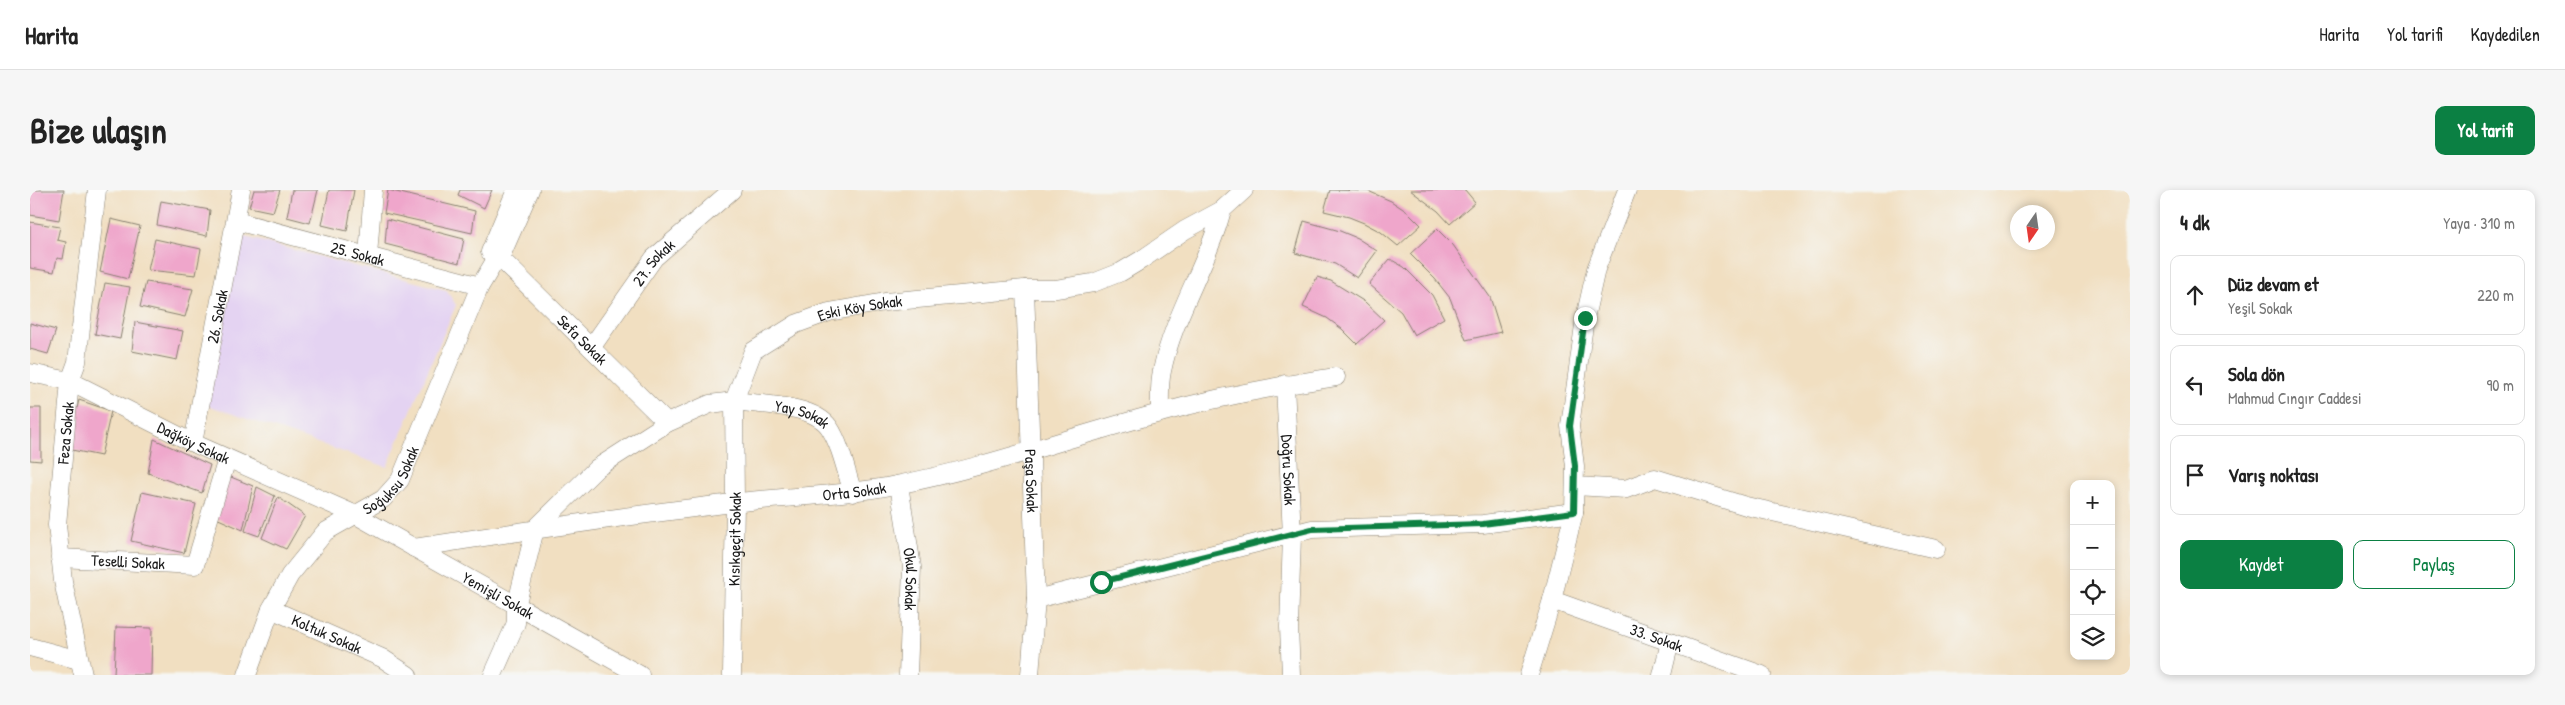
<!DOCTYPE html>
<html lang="tr">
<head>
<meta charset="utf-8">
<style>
	body { margin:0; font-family:"Patrick Hand",sans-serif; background:#f6f6f6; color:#222 }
	.controls { position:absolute; right:15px; bottom:15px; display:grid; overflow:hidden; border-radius:10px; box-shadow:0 2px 8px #0003 }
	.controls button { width:45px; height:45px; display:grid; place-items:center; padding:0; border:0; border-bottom:1px solid #e0e0e0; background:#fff; color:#222; font:25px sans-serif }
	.compass { position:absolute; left:1980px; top:15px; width:45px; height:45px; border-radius:50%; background:#fff; box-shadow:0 2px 8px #0003; rotate:193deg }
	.stop { position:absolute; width:15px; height:15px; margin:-11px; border:4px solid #0b8043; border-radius:50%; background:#fff }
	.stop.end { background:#0b8043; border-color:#fff; box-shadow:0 1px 5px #0008 }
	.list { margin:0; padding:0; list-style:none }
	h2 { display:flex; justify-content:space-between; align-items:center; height:65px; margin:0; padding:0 20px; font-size:21px }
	h2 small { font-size:16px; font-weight:400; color:#767676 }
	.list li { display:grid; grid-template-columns:32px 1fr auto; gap:15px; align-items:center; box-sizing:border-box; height:80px; margin:0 10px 10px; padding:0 10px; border:1px solid #e0e0e0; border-radius:10px }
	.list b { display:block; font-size:19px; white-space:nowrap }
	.list p { margin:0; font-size:16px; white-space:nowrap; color:#767676 }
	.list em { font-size:16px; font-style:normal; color:#767676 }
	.actions { display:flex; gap:10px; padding:15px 20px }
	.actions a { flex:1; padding:11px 0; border:1px solid #0b8043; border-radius:10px; text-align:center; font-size:18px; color:#0b8043 }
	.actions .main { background:#0b8043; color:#fff }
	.icon { flex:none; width:28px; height:28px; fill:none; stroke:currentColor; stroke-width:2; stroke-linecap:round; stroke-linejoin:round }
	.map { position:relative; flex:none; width:2100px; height:485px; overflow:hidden; border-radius:10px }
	header { display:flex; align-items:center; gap:30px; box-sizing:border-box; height:70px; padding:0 25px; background:#fff; border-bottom:1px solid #e0e0e0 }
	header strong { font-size:24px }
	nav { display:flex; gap:28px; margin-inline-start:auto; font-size:18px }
	.intro { display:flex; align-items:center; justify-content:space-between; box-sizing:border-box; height:120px; padding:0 30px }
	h1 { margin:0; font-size:35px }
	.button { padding:12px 22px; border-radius:10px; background:#0b8043; color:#fff; font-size:18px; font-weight:700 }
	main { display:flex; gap:30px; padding:0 30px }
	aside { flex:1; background:#fff; border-radius:10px; box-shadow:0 2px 8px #0003 }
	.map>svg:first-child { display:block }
	.built { fill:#e4d3f2 }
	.building { fill:#efa6cb }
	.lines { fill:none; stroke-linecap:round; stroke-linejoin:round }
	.minor-casing { stroke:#867e6e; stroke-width:19 }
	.minor { stroke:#fff; stroke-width:18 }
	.route { stroke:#0b8043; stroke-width:6 }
	.labels { text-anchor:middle; stroke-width:5; stroke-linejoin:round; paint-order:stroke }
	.street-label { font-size:16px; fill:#1c1c1c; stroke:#f6f6f2 }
</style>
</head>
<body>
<header>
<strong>Harita</strong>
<nav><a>Harita</a><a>Yol tarifi</a><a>Kaydedilen</a></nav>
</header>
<div class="intro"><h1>Bize ulaşın</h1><a class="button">Yol tarifi</a></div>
<main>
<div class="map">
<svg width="2100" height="485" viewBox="0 0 2100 485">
	<rect width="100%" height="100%" fill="#f6f6f2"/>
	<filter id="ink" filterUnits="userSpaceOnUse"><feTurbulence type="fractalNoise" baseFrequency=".02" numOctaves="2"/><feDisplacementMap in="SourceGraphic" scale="10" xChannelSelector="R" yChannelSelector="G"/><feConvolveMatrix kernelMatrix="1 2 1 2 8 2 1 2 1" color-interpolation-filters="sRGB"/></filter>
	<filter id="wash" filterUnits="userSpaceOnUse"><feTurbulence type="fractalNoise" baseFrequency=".0096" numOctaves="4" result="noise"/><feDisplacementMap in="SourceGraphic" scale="20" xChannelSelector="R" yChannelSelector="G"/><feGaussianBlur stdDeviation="1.12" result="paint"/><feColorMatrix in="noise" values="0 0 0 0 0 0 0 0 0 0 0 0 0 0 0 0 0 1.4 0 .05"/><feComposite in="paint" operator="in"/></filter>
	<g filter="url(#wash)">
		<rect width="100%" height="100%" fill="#f1dfc1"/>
		<path class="built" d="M211 46 416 100 426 115 357 277 177 215Z"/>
		<g id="blocks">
			<path class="building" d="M0 0H34L29 30 0 25Z
				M224 0H250L243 22 219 17Z
				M262 0H288L280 33 257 27Z
				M299 0H324L317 41 292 35Z
				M358 0 445 21 442 43 354 23Z
				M430 0H462L454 18 428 5Z
				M1300 0 1338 1 1361 11 1379 23 1391 35 1368 56 1351 42 1334 33 1319 27 1294 21Z
				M1380 0H1435L1445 12 1420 34 1408 21Z
				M131 11 180 20 177 46 127 35Z
				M81 29 110 36 98 89 70 82Z
				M357 29 434 49 429 73 355 54Z
				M1274 31 1310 41 1327 48 1347 61 1327 88 1305 74 1265 63Z
				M0 32 30 37 27 50 36 52 33 69 27 68 24 82 0 78Z
				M1407 39 1423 55 1460 107 1471 142 1436 150 1420 108 1405 89 1380 64Z
				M125 49 171 59 166 85 118 80Z
				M1360 69 1374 77 1402 105 1414 128 1384 145 1371 122 1339 94Z
				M1287 87 1301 91 1335 112 1354 130 1327 154 1312 139 1297 128 1273 117Z
				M116 92 163 99 155 127 110 117Z
				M75 93 100 97 90 149 65 144Z
				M105 132 153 141 147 170 102 161Z
				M0 133 26 140 18 164 0 159Z
				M49 210 81 221 71 266 37 259Z
				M0 218H11V271L0 270Z
				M124 249 180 275 172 303 118 283Z
				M196 285 223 296 213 340 184 327Z
				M227 297 245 306 229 346 215 341Z
				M112 302 166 314 154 363 101 351Z
				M248 307 275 326 256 359 232 348Z
				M86 437 122 438 121 485H84Z"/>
		</g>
	</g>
	<g filter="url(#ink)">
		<use href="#blocks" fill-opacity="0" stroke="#867e6e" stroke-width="1"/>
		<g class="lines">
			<defs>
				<g id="minor">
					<path id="s1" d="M486 0 460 62 468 66 637 233"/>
					<path id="s2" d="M206 31 450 96"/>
					<path d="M338 66 343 0"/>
					<path id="s3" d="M995 99 1006 409 1000 485"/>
					<path id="s4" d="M561 158 624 68 702 0"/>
					<path id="s5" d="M0 183 40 191 163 253 326 325 610 485"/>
					<path id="s6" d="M1255 194 1262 346 1259 437 1261 485"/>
					<path d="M1130 223C1130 209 1129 194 1132 181 1143 126 1178 74 1192 20"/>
					<path id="s7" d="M163 253 211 0"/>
					<path id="s8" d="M869 295 882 377 878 485"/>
					<path d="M1545 296 1596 299 1625 288 1716 316 1906 359"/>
					<path id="s9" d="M384 358C490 341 596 326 702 313 757 306 812 306 866 295 956 278 1042 246 1130 223 1188 207 1247 196 1306 187"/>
					<path id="s10" d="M30 368 165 375 197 269"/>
					<path d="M1006 409 1282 339 1453 334 1544 322"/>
					<path id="s11" d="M1522 410 1732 485"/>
					<path id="s12" d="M241 419 352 468 378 485"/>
					<path d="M0 457 49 470"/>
					<path id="s13" d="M53 485 33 391 27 335 40 191 47 172 67 0"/>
					<path id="s14" d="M217 485 241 419 260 385 295 342 353 309 370 290 450 96 468 66H471L500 0"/>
					<path id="s15" d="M463 485 486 433V417L505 339 567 278 637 233 680 214 704 211 723 161 766 134 799 122 855 112 995 99H1026L1063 93 1091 82 1111 70 1155 40 1192 20 1214 0"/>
					<path id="s16" d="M702 485 705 312 704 211C730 215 783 214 799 237 811 255 816 282 823 303"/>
					<path d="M1499 485 1522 410 1544 322 1545 276 1540 236 1555 128 1566 79 1597 0"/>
					<path d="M1632 485 1640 452"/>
				</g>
			</defs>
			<use href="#minor" class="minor-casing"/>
			<use href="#minor" class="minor"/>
		</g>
	</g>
	<g class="lines" filter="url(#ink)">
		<path class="route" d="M1071 392 1282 339 1453 334 1544 322 1545 276 1540 236 1555 128"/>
	</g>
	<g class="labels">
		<g class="street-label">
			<text dy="6" stroke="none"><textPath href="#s2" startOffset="126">25. Sokak</textPath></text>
			<text dy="6" stroke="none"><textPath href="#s4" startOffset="106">27. Sokak</textPath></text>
			<text dy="6" stroke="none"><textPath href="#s15" startOffset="565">Eski Köy Sokak</textPath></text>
			<text dy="6" stroke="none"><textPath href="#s7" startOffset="129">26. Sokak</textPath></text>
			<text dy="6" stroke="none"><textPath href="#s1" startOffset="195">Sefa Sokak</textPath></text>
			<text dy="6" stroke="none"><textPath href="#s16" startOffset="344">Yay Sokak</textPath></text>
			<text dy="6" stroke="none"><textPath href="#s13" startOffset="245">Feza Sokak</textPath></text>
			<text dy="6" stroke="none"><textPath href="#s5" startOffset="179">Dağköy Sokak</textPath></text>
			<text dy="6" stroke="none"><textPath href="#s6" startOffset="86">Doğru Sokak</textPath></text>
			<text dy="6" stroke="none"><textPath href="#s14" startOffset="251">Soğuksu Sokak</textPath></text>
			<text dy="6" stroke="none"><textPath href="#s3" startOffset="192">Paşa Sokak</textPath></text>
			<text dy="6" stroke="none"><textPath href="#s9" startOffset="444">Orta Sokak</textPath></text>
			<text dy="6" stroke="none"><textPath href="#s16" startOffset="136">Kısıkgeçit Sokak</textPath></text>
			<text dy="6" stroke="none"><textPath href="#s10" startOffset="68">Teselli Sokak</textPath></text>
			<text dy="6" stroke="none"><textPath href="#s8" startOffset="95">Okul Sokak</textPath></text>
			<text dy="6" stroke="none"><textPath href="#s5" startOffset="520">Yemişli Sokak</textPath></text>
			<text dy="6" stroke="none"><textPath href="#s12" startOffset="61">Koltuk Sokak</textPath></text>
			<text dy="6" stroke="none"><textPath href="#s11" startOffset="111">33. Sokak</textPath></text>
		</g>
	</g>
</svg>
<div class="controls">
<button>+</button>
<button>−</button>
<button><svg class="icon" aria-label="locate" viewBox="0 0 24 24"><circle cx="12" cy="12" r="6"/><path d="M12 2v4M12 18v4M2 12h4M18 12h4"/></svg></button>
<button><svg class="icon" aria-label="layers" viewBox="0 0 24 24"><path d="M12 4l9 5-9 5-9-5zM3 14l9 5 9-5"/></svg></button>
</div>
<svg class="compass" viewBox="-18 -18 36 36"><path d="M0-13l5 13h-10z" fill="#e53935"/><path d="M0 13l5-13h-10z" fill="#767676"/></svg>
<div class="stop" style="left:1071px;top:392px"></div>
<div class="stop end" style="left:1555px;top:128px"></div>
</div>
<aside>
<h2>4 dk<small>Yaya · 310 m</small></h2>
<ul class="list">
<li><svg class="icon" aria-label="ahead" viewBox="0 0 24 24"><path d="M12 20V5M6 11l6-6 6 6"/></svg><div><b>Düz devam et</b><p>Yeşil Sokak</p></div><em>220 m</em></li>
<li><svg class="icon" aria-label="left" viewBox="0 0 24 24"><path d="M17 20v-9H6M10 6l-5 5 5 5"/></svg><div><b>Sola dön</b><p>Mahmud Cıngır Caddesi</p></div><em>90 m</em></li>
<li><svg class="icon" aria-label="arrive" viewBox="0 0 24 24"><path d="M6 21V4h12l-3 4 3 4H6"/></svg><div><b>Varış noktası</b></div></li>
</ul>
<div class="actions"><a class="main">Kaydet</a><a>Paylaş</a></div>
</aside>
</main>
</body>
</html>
